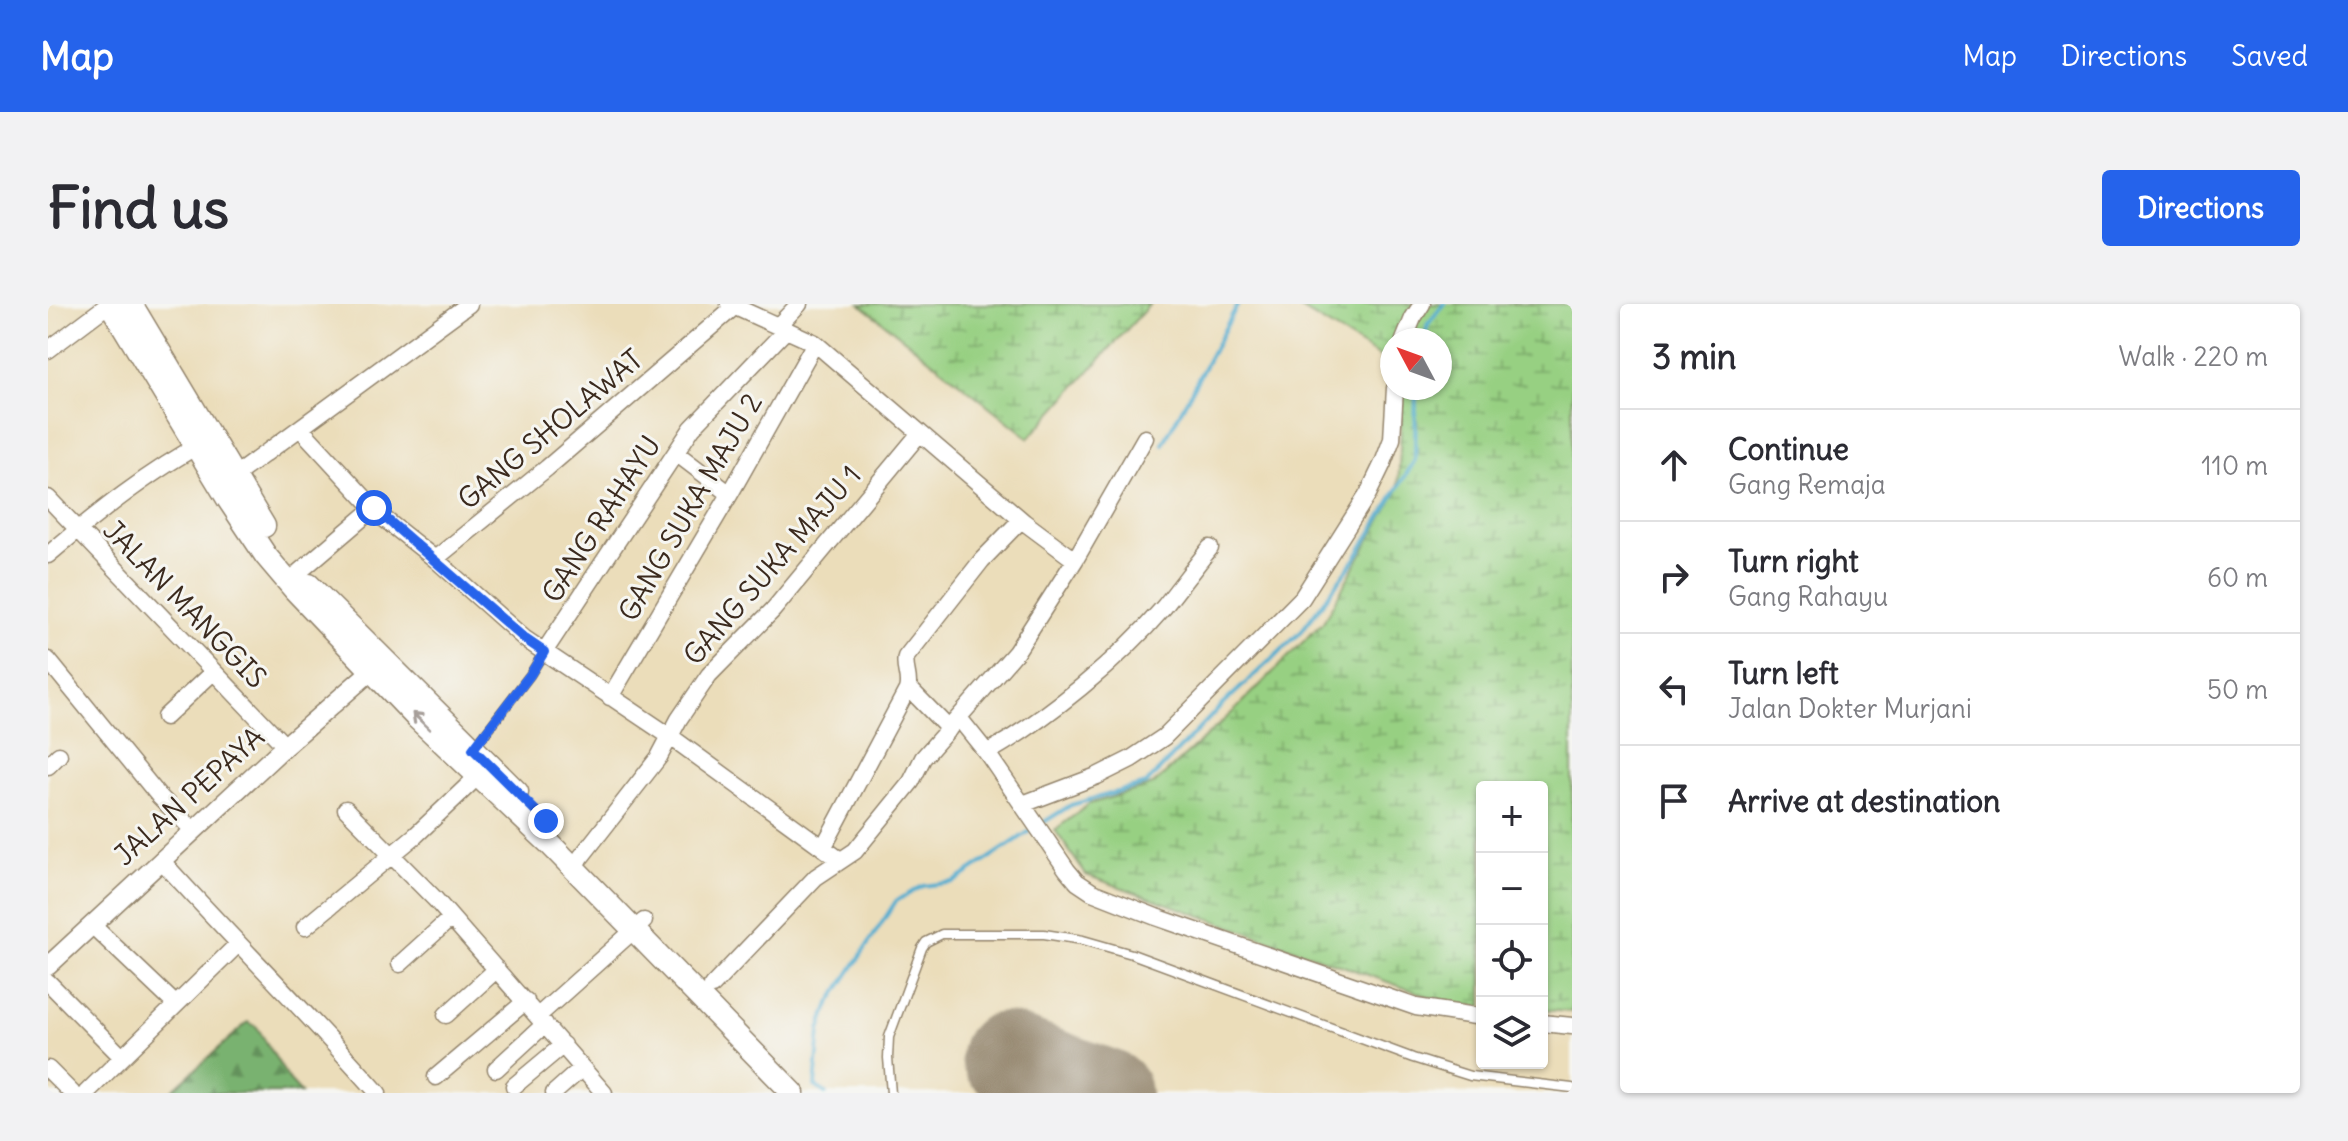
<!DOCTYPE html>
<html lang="en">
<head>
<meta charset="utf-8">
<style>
	body { margin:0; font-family:Delius,sans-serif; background:#f2f2f3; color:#2b2b33 }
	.controls { position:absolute; right:24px; bottom:24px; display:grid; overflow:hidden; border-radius:8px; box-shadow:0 2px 6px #0004 }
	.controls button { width:72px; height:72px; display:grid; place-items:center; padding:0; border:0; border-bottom:2px solid #e1e1e2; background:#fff; color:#2b2b33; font:40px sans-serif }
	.compass { position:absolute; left:1332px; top:24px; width:72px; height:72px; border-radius:50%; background:#fff; box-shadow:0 2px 6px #0004; rotate:311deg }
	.stop { position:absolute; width:24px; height:24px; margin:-18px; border:6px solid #2563eb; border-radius:50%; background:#fff }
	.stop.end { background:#2563eb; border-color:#fff; box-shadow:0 2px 8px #0008 }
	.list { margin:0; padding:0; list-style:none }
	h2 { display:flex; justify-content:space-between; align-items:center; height:104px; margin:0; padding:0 32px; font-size:34px }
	h2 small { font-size:26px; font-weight:400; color:#7c7c81 }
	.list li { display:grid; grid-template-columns:52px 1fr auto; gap:24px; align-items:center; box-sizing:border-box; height:112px; padding:0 32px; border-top:2px solid #e1e1e2 }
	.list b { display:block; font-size:30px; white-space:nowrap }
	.list p { margin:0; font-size:26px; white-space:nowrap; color:#7c7c81 }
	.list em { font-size:26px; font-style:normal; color:#7c7c81 }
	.icon { flex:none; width:44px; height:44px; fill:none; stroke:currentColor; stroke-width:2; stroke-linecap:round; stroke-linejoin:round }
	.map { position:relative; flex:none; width:1524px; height:789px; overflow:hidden; border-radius:8px }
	header { display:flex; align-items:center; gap:48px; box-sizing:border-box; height:112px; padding:0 40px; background:#2563eb; color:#fff }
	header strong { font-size:38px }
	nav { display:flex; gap:44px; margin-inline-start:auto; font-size:28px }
	.intro { display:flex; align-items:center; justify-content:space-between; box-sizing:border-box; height:192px; padding:0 48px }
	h1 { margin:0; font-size:56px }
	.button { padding:20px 36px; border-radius:8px; background:#2563eb; color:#fff; font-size:28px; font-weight:700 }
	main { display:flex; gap:48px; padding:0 48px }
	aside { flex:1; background:#fff; border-radius:8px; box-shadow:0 2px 6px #0004 }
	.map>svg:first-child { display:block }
	.forest { fill:url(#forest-firs); stroke:#5a6e47; stroke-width:2 }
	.wetland { fill:url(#wetland-marsh); stroke:#697d50; stroke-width:2 }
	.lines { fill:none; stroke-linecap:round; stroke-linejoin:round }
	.stream { stroke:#52add0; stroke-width:4 }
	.runway { stroke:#93846c; stroke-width:88 }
	.service-casing { stroke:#93846c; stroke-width:11 }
	.minor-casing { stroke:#93846c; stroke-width:19 }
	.tertiary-casing { stroke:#93846c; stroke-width:21 }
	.secondary-casing { stroke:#93846c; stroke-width:25 }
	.service { stroke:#fff; stroke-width:8 }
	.minor { stroke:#fff; stroke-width:16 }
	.tertiary { stroke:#fff; stroke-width:18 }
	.secondary { stroke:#fff; stroke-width:22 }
	.oneway { stroke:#a79f9a }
	.route { stroke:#2563eb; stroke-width:10 }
	.labels { text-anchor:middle; stroke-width:6; stroke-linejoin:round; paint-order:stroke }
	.street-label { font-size:28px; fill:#3b2a1e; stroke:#f6f6f2 }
</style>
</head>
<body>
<header>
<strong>Map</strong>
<nav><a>Map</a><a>Directions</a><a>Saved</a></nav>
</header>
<div class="intro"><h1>Find us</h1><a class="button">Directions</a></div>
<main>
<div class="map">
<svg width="1524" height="789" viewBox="0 0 1524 789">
	<defs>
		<pattern id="forest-firs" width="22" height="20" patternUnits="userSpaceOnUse" patternTransform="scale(2)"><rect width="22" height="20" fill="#79b270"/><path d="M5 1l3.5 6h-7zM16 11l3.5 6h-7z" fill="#64915b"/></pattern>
		<pattern id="wetland-marsh" width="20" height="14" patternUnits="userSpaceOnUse" patternTransform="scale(2)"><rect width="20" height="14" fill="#97d082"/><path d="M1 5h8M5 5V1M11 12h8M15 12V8" fill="none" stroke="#7ca96a"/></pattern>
	</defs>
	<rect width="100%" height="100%" fill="#f6f6f2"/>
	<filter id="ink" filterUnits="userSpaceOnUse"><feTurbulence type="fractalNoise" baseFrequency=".0125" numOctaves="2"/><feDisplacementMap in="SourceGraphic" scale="16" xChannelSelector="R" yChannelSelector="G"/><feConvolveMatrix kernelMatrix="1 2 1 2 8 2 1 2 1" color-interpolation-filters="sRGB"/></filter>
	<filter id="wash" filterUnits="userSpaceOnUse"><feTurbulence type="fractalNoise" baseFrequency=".006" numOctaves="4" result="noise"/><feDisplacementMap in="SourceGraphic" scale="32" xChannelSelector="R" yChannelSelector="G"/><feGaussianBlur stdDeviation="1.8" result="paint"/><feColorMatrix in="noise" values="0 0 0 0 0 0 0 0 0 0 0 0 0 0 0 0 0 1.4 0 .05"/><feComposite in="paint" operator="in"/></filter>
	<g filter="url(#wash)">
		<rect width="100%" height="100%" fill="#ebddba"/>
		<path class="forest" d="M200 718 209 723 241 776 253 789H121Z"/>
		<path class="wetland" d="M812 0H1102L981 134Z
			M1245 0H1524V708L1494 706V483H1434V702L1402 700 1038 571 1007 526 1041 500 1105 481 1188 405 1275 318 1350 186 1355 84H1392V36H1344V60Z"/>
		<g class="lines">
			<path class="stream" d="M1376 36 1380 20 1396 0
				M1115 140 1190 0
				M993 520 1023 501 1098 480 1174 401 1252 329 1308 254 1367 156 1368 84
				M778 789 767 782 772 726 780 702 848 597 875 582 906 578 985 525"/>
			<path class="runway" d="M957 752 1059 789"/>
		</g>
	</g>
	<g filter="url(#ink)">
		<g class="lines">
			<defs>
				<path id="service" d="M426 444 482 371 496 348
					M843 789 840 754 841 733 874 644 878 638 894 630H996L1035 636 1084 650 1365 754 1422 772 1524 784"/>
				<path id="minor" d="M681 0 767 39 976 218 1027 256
					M731 21 751 0
					M1356 36 1365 14 1374 0
					M0 46 61 0
					M252 124 421 0
					M628 149 682 190
					M185 173 252 124 334 213 387 255 477 335 623 433 792 556
					M0 194 237 442
					M0 251C49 209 101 168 158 137
					M387 255 499 164 686 3
					M251 268 326 204
					M496 348 644 124 738 26
					M0 356 111 492 145 526
					M860 383 901 425
					M562 393 682 190 767 39
					M117 413 165 368
					M911 414 939 449 1019 566 1029 578 1044 588 1108 613 1368 703 1434 713
					M939 449C1000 414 1070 357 1116 303 1131 284 1146 264 1162 244
					M0 462 11 451
					M975 500 1049 472 1083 455 1116 433 1254 294 1320 190 1335 159 1344 135 1347 84
					M298 505 387 595 556 789
					M775 544 859 386C863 374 855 364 858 353L934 256 973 216
					M533 553 611 453 631 415 661 371 725 306 872 129
					M113 556C184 635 260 709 330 789
					M44 621 127 700
					M257 623 368 531 430 472
					M352 660 403 614
					M0 678 74 753
					M664 682 768 573 807 547 863 478 875 454 968 348 1027 256 1097 134
					M398 711 449 665
					M490 712 596 617
					M1494 719 1524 722
					M0 765 24 789
					M448 765 497 720
					M388 773 478 697
					M466 782 515 741
					M38 789 189 641
					M506 789 534 764"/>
				<path id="tertiary" d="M0 662 237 442 323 367"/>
				<path id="secondary" d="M62 0 180 195 218 252 246 285 369 414 502 540 745 789
					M83 0 216 222
					M261 281 469 488"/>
			</defs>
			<use href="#service" class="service-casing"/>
			<use href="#minor" class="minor-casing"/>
			<use href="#tertiary" class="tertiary-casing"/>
			<use href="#secondary" class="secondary-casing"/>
			<use href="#service" class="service"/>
			<use href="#minor" class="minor"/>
			<use href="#tertiary" class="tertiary"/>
			<use href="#secondary" class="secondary"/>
		</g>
		<defs><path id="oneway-shaft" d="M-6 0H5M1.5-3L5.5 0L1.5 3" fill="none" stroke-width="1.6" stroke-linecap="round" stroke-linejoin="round" transform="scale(2)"/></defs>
		<use class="oneway" href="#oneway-shaft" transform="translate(373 417) rotate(-136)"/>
	</g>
	<g class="lines" filter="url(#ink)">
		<path class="route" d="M326 204 477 335 496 348 482 371 425 445 498 517"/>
	</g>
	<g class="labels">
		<g class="street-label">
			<text transform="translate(502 125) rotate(-40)" y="10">GANG SHOLAWAT</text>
			<text transform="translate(642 203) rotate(-60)" y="10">GANG SUKA MAJU 2</text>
			<text transform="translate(553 215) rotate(-57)" y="10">GANG RAHAYU</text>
			<text transform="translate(724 261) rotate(-49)" y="10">GANG SUKA MAJU 1</text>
			<text transform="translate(137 300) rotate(46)" y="10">JALAN MANGGIS</text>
			<text transform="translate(141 492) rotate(-42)" y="10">JALAN PEPAYA</text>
		</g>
	</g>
</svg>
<div class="controls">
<button>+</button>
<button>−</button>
<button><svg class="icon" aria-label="locate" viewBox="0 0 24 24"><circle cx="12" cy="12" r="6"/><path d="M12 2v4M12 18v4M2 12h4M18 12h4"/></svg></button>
<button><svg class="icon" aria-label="layers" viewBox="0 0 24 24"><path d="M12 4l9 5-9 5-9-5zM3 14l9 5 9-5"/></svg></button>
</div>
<svg class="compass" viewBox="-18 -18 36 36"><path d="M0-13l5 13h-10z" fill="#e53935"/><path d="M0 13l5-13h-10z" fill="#7c7c81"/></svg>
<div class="stop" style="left:326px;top:204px"></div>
<div class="stop end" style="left:498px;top:517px"></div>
</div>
<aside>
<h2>3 min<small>Walk · 220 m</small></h2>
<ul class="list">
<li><svg class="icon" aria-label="ahead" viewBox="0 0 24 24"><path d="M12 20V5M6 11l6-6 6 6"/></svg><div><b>Continue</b><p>Gang Remaja</p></div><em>110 m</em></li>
<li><svg class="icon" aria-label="right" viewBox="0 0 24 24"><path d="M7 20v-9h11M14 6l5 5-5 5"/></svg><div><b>Turn right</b><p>Gang Rahayu</p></div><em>60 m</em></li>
<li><svg class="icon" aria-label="left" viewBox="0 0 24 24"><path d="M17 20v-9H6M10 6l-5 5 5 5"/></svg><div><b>Turn left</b><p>Jalan Dokter Murjani</p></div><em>50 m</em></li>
<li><svg class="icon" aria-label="arrive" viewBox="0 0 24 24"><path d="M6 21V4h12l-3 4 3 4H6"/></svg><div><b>Arrive at destination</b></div></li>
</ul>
</aside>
</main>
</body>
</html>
